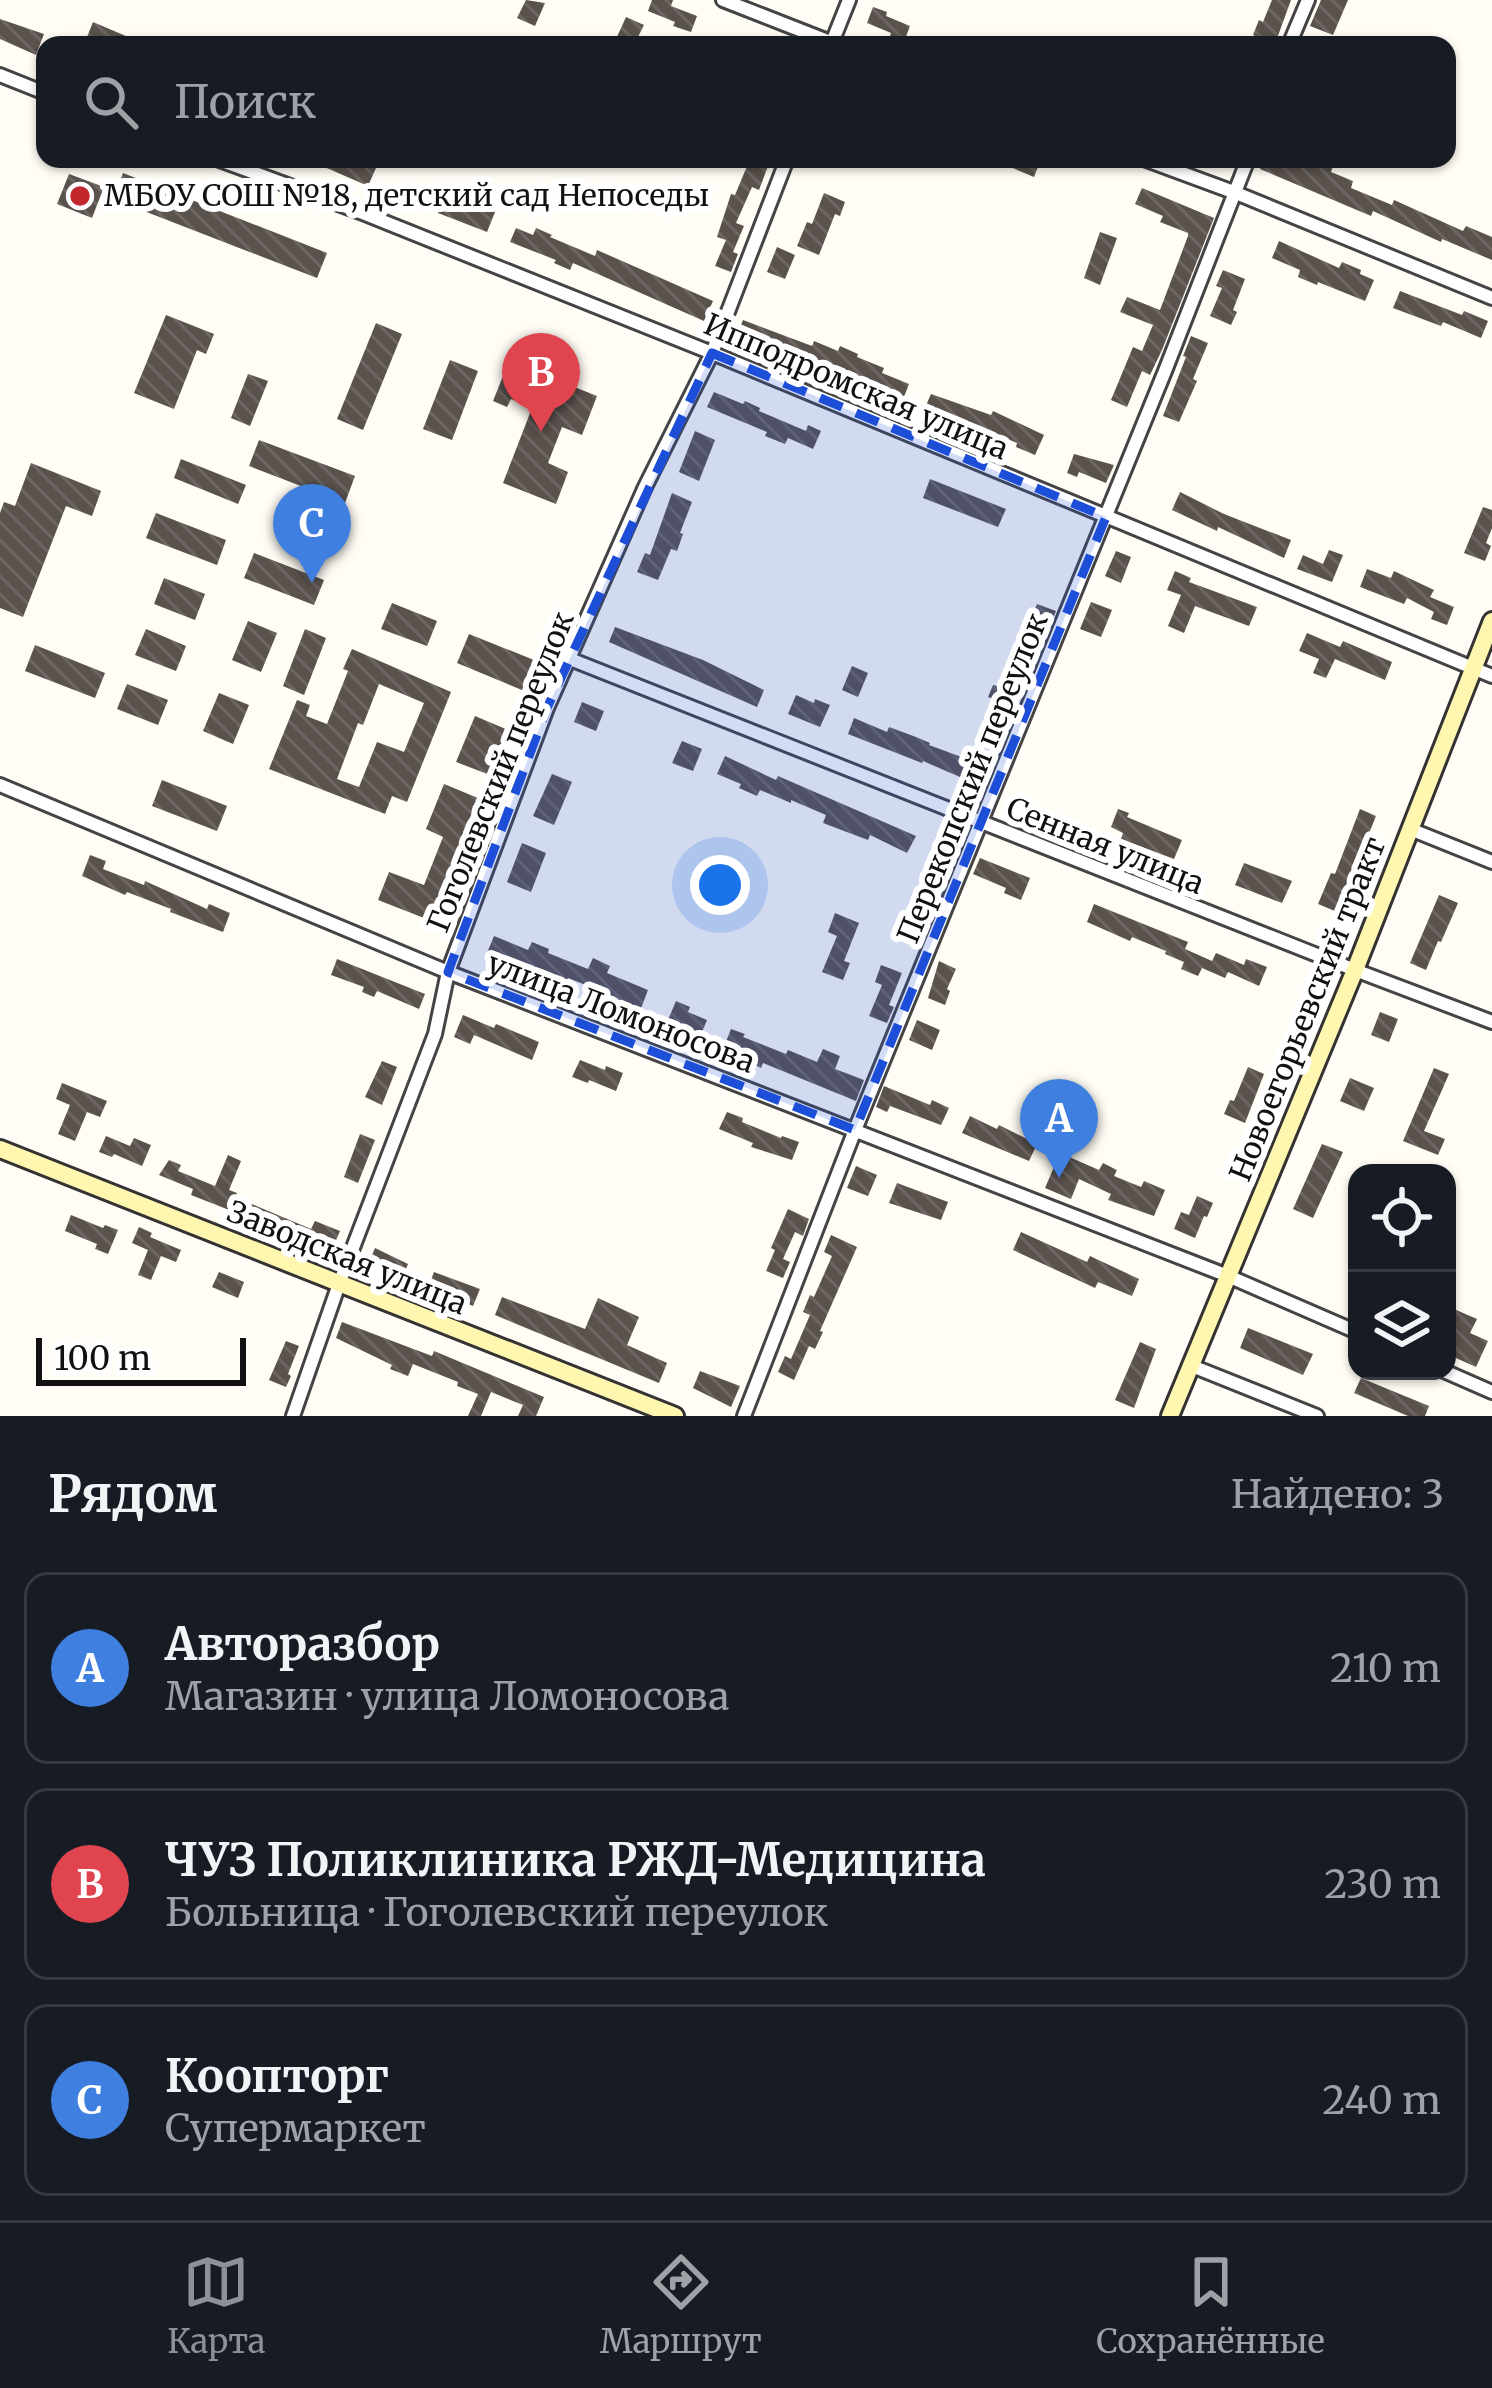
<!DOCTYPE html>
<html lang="ru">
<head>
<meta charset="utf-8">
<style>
	body { margin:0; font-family:Merriweather,serif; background:#20242c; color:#f1f3f6 }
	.controls { position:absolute; right:36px; bottom:36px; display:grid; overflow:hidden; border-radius:24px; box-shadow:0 3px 9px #0004 }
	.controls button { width:108px; height:108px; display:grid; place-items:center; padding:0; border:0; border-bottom:3px solid #363941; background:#171b24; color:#f1f3f6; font:60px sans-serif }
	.scale { position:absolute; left:36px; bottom:30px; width:210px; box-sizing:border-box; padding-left:12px; border:6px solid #111; border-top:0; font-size:33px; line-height:42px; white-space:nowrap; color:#111; -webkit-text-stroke:9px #fff; paint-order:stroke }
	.you { position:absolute; left:720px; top:885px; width:42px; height:42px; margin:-30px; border:9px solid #fff; border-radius:50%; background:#1a73e8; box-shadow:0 0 0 18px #1a73e833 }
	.badge { display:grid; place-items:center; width:78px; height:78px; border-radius:50%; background:#8c9099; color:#fff; font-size:39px; font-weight:700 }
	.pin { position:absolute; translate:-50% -99px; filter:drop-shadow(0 3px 6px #0008) }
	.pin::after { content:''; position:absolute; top:63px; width:42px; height:36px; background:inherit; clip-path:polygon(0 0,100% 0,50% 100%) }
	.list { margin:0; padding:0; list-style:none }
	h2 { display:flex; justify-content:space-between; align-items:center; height:156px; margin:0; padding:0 48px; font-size:51px }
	h2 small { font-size:39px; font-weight:400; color:#9ea1a6 }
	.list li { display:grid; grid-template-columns:78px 1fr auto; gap:36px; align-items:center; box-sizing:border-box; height:192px; margin:0 24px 24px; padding:0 24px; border:3px solid #363941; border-radius:24px }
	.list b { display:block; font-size:45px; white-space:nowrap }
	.list p { margin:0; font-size:39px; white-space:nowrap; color:#9ea1a6 }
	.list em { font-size:39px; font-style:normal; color:#9ea1a6 }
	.icon { flex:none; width:66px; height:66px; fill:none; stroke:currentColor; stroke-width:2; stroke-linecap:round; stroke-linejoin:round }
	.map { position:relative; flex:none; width:1492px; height:1416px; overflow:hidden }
	.search { position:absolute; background:#171b24; box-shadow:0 3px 9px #0004; left:36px; right:36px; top:36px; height:132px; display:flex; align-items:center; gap:30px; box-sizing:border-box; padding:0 42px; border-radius:24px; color:#9ea1a6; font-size:45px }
	.sheet { height:804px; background:#171b24 }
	nav { display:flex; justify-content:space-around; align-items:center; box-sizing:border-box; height:168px; border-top:3px solid #363941; background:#171b24; font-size:33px; color:#9ea1a6 }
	nav a { display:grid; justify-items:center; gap:6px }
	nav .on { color:#8c9099 }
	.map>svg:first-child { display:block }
	.building { fill:url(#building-back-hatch); fill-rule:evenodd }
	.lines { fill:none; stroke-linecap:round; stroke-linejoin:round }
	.street-casing { stroke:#444; stroke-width:18 }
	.secondary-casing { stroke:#333; stroke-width:22 }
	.street { stroke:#fff; stroke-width:12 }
	.secondary { stroke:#fff6b0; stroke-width:16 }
	.marked { fill:#1d4ed8; fill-opacity:0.2; stroke:#1d4ed8; stroke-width:9; stroke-dasharray:24 15; stroke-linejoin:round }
	.poi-dot { fill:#c4262e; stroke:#fff; stroke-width:4.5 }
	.labels { text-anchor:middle; stroke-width:12; stroke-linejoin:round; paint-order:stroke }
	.poi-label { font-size:30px; fill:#111; stroke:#fff; text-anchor:start }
	.street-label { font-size:30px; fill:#111; stroke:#fff }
</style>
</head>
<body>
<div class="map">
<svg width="1492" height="1416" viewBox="0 0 1492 1416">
	<defs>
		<pattern id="building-back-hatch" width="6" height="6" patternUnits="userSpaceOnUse" patternTransform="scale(3)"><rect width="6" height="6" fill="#5a524d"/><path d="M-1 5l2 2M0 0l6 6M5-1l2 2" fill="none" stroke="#6d6662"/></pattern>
	</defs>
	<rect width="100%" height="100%" fill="#fffdf5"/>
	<path class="building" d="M526 0 545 3 535 26 517 18Z
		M652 0H673L671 6 697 16 691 32 673 26 675 22 648 11Z
		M1272 0H1291L1275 44 1253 35 1259 20 1263 22Z
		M1321 0H1348L1333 35 1310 26Z
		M873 7 887 12 886 16 910 26 904 42 890 36 891 33 867 23Z
		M626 17 644 25 634 45 616 39Z
		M0 19 44 34 36 55 0 39Z
		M93 22 147 45H107L87 37Z
		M306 159H380L368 186Z
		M750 159 768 166 759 190 752 187 736 223 744 226 733 252 738 254 731 272 715 266 726 240 717 237 731 194 735 195Z
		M991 159H1041L1034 177Z
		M1264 159H1324L1334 163 1331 172 1353 181 1351 188 1392 205 1394 200 1463 231 1466 226 1492 237V260L1442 239 1441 242 1373 211 1371 216 1260 169Z
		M123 173 327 253 317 278 113 199Z
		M69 174 104 187 92 218 57 204Z
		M1142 188 1214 218 1162 350 1150 375 1142 371 1127 407 1111 400 1133 347 1142 351 1153 325 1120 312 1127 297 1160 310 1188 236V233L1160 222 1163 216 1135 204Z
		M447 192 495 212 487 232 438 213Z
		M824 193 845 202 840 216 835 214 819 255 797 246 807 222 812 224Z
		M516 228 533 235 536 228 552 235 550 237 595 256 597 250 713 301 704 321 573 263 570 270 554 263 556 260 510 242Z
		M1100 232 1117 238 1100 285 1084 278Z
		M1279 241 1339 268 1342 262 1361 270 1360 274 1374 280 1365 301 1318 282 1317 285 1298 277 1300 270 1272 258Z
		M777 247 795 255 785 279 767 272Z
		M1223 270 1245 279 1233 310 1237 312 1231 325 1210 316 1222 288 1216 286Z
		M1400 291 1462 315 1464 311 1488 321 1481 338 1443 322 1441 326 1393 308Z
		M166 315 214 334 206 354 197 350 174 409 134 393Z
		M743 320 812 346 814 341 838 351 840 346 858 354 857 357 884 368 882 373 909 384 902 402 885 395 887 391 849 375 846 380 829 372 830 369 793 354 791 359 737 335Z
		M376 323 402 334 363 430 337 419Z
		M1191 336 1208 343 1193 379 1197 381 1179 422 1163 416 1186 357 1183 356Z
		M450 360 478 371 452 440 423 429Z
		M509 361 597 396 582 435 562 427 548 463 568 472 556 504 503 483 532 408 511 399 507 407 493 401Z
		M248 374 268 381 250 426 231 418Z
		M714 392 743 404 745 401 760 408 759 411 806 431 808 425 821 431 813 449 788 438 785 444 765 436 767 432 707 407Z
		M931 394 991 415 993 411 1044 435 1035 455 1016 447 1017 443 974 425 972 429 924 410Z
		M695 431 715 440 699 481 679 472Z
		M259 440 355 476 345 503 249 466Z
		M1074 454 1114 465 1106 483 1079 472 1077 477 1067 473Z
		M181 459 246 485 238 504 174 478Z
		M31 463 101 491 92 516 66 506 23 617 0 608V513L4 502 15 506Z
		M930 479 1006 509 998 527 923 498Z
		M1180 492 1224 514 1291 540 1284 558 1218 527 1217 531 1172 510Z
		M672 493 692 502 680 533 683 534 677 551 671 549 658 580 637 572 645 553 650 555Z
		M1483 507 1492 510V528L1486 543 1491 546 1485 561 1464 553Z
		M156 513 226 540 217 565 146 538Z
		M1329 550 1343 555 1332 582 1297 569 1303 555 1323 564Z
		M1116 551 1131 557 1121 583 1105 576Z
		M254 553 324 580 314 605 244 578Z
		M1367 569 1391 578 1394 571 1434 590 1430 597 1454 607 1447 625 1431 619 1434 612 1407 598 1404 604 1360 587Z
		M1175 571 1191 578 1189 582 1257 607 1249 626 1195 606 1184 633 1168 626 1181 595 1167 590Z
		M164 578 205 594 195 620 154 604Z
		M1091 602 1112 610 1101 637 1080 629Z
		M392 603 437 621 427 646 381 629Z
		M1037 604 1056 611 1038 654 1035 653 1021 686 1017 685 1009 705 988 697 993 685 997 686 1007 662 1012 664Z
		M248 621 277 633 261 672 232 660Z
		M615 627 703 660 764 690 757 707 609 642Z
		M146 629 186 646 176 671 135 655Z
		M305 629 326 638 304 695 283 686Z
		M1307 633 1340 647 1343 641 1392 662 1385 680 1335 659 1326 678 1313 673 1319 659 1299 651Z
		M469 634 534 660 522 690 457 663Z
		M35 645 105 673 95 698 25 671Z
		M352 649 451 692 407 802 392 796 385 814 269 769 297 700 310 705 306 716 327 724 348 671 343 669ZM379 684 424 703 404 752 377 742 359 787 337 779 358 723 363 725Z
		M852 666 868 673 858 697 842 690Z
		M127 684 168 700 158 725 117 709Z
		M219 693 249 705 233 744 203 731Z
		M796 695 814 703 815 699 830 705 820 727 788 714Z
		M582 702 604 711 596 731 574 722Z
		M475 716 508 730 490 775 456 762Z
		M854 718 887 732 889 727 916 737 930 743 929 745 991 768 983 787 923 761 922 763 848 734Z
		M682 741 702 749 693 771 672 763Z
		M725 756 776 780 778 776 916 836 907 853 870 835 868 840 823 823 826 815 791 800V803L760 790 757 796 739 788 741 784 717 774Z
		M552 774 572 782 554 825 533 816Z
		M162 780 227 806 217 831 152 806Z
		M444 784 478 798 452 862 465 867 442 925 378 900 389 872 424 885 443 837 426 829Z
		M1118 809 1129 813 1127 817 1182 840 1174 859 1121 839 1123 833 1111 827Z
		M1360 809 1376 816 1350 881 1355 883 1342 914 1318 904 1331 873 1335 874Z
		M522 843 546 853 531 892 507 882Z
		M90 855 106 861 103 869 144 885 145 881 207 909 209 904 230 913 223 932 170 912 171 909 127 892 125 895 82 876Z
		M980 858 1030 878 1021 900 1004 893 1006 888 973 874Z
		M1244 863 1292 881 1282 903 1235 885Z
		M1439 895 1458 903 1441 942 1438 941 1426 970 1410 963Z
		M1094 904 1188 942 1185 949 1212 961 1216 953 1244 965 1246 959 1267 967 1259 986 1228 972 1225 978 1202 968 1198 976 1181 969 1184 962 1165 954 1166 951 1132 937 1130 941 1087 922Z
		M835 913 859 923 844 961 850 963 843 980 822 972 837 936 828 932Z
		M494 936 528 950 532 942 549 949 548 953 588 969 593 958 610 966 607 973 648 990 640 1011 610 998 611 995 568 978 566 984 487 953Z
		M337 959 425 994 419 1009 377 991 374 997 362 992 364 987 331 975Z
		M939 961 956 969 947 989 950 991 945 1005 928 998Z
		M881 965 902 973 889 1005 894 1007 887 1023 869 1016 882 985 875 982Z
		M676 1001 690 1007 688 1012 707 1020 700 1037 681 1029 679 1033 665 1027Z
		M1380 1012 1398 1019 1389 1042 1371 1035Z
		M463 1015 494 1028 496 1024 539 1042 532 1060 474 1035 470 1044 454 1037Z
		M917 1020 940 1030 932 1050 909 1040Z
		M731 1029 745 1034 743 1037 786 1054 788 1050 817 1062 823 1049 840 1056 835 1069 864 1080 856 1101 763 1063 761 1068 723 1049Z
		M580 1060 605 1070 606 1066 623 1073 616 1091 589 1080 588 1083 572 1077Z
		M382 1061 397 1067 382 1105 365 1097Z
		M1248 1067 1264 1074 1245 1123 1224 1114 1230 1100 1234 1101Z
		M1434 1068 1449 1074 1424 1131 1445 1139 1438 1155 1403 1141Z
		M1350 1078 1374 1088 1364 1111 1340 1101Z
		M62 1083 107 1101 100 1117 87 1112 75 1141 58 1134 70 1105 56 1099Z
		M884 1086 930 1105 932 1100 949 1108 941 1125 890 1106 887 1112 876 1107Z
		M727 1112 743 1118 742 1122 781 1138 782 1136 799 1142 792 1160 751 1147 753 1143 719 1129Z
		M970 1116 997 1129 999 1125 1037 1144 1029 1161 962 1133Z
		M360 1134 375 1140 358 1183 344 1177Z
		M106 1136 130 1146 134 1138 151 1145 142 1166 114 1154 112 1157 99 1152Z
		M1322 1144 1343 1152 1313 1218 1293 1209Z
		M1060 1153 1099 1170 1103 1163 1117 1170 1114 1176 1141 1187 1144 1181 1165 1190 1154 1216 1108 1200 1111 1194 1079 1179 1071 1199 1045 1188Z
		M228 1155 241 1161 229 1190 237 1193 235 1197 311 1229 315 1221 340 1231 330 1254 246 1220 247 1217 191 1195 193 1189 159 1175 169 1160 181 1165 178 1171 215 1186Z
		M856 1166 877 1175 868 1196 847 1188Z
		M897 1183 948 1202 941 1220 889 1203Z
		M1197 1196 1213 1203 1207 1217 1204 1216 1195 1238 1174 1229 1181 1212 1189 1215Z
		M788 1209 809 1219 803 1236 795 1232 783 1259 790 1262 783 1278 766 1271 775 1250 771 1248Z
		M71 1215 103 1228 105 1225 118 1230 108 1254 95 1249 97 1244 65 1231Z
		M139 1227 152 1233 150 1237 181 1250 176 1262 161 1256 151 1280 138 1275 148 1250 132 1243Z
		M1021 1232 1087 1262 1090 1256 1139 1279 1132 1296 1098 1282 1095 1288 1013 1250Z
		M831 1235 857 1247 820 1331 823 1332 815 1349 809 1346 794 1380 778 1372 785 1356 791 1359 810 1315 803 1312 810 1295 814 1297 832 1256 824 1252Z
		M375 1248 408 1264 401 1281 368 1265Z
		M219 1272 244 1282 238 1298 212 1287Z
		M434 1272 480 1289 473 1306 444 1294 442 1299 426 1293Z
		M502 1297 585 1329 598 1298 639 1317 627 1345 667 1363 659 1383 495 1315Z
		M1447 1306 1477 1319 1470 1333 1488 1341 1476 1367 1447 1354Z
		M342 1322 432 1356 434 1351 544 1397 536 1416H518L523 1405 491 1392 481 1416H468L478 1394 457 1386 458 1382 413 1364 408 1376 390 1369 392 1365 336 1338Z
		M1248 1328 1313 1354 1303 1375 1240 1348Z
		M286 1341 299 1346 288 1374 291 1376 286 1387 269 1380Z
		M1140 1342 1156 1349 1134 1408 1115 1400Z
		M700 1371 740 1386 731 1407 693 1388Z
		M1361 1378 1429 1406 1425 1416H1408L1354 1393Z"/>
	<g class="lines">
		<defs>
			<path id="street" d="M723 0 838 45
				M831 45 849 0
				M1289 45 1308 0
				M0 75 45 93
				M217 159 360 212 712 353 1492 676
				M1144 159 1236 193 1492 298
				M570 659 1355 970 1492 1022
				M0 785 448 972 1228 1276 1357 1332
				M1410 829 1492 862
				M1192 1366 1317 1416
				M1444 1371 1492 1392
				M293 1416 339 1284 435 1034 448 972 547 708 645 487 712 353 787 159
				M744 1416 855 1130 1165 371 1248 159"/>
			<path id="secondary" d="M0 1149 675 1416
				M1170 1416 1355 970 1492 621"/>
		</defs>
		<use href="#street" class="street-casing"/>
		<use href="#secondary" class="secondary-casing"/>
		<use href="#street" class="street"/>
		<use href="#secondary" class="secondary"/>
	</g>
	<path class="marked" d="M712 353 1106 517 855 1130 448 972 547 708Z"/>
	<circle class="poi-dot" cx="80" cy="196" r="12"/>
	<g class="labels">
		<g class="poi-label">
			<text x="104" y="206">МБОУ СОШ №18, детский сад Непоседы</text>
		</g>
		<g class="street-label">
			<text transform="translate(856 387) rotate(23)" y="10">Ипподромская улица</text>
			<text transform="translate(501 772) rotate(-68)" y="10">Гоголевский переулок</text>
			<text transform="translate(973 778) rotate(-68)" y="10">Перекопский переулок</text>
			<text transform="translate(1105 846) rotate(22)" y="10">Сенная улица</text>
			<text transform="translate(1308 1009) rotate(-68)" y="10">Новоегорьевский тракт</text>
			<text transform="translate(621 1013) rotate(21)" y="10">улица Ломоносова</text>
			<text transform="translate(347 1258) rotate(22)" y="10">Заводская улица</text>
		</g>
	</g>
</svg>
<div class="controls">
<button><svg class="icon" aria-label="locate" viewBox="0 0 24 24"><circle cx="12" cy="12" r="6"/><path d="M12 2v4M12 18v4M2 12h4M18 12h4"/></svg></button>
<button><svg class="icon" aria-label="layers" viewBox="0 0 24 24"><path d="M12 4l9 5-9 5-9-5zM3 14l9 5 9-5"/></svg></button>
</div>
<div class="scale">100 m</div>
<div class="you"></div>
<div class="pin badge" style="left:1059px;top:1178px;background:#3f7fe0">A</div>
<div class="pin badge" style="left:541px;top:432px;background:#e0444e">B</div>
<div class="pin badge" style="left:312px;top:583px;background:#3f7fe0">C</div>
<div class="search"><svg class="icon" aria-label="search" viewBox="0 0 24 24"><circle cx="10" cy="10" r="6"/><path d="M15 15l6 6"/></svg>Поиск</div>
</div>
<section class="sheet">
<h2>Рядом<small>Найдено: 3</small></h2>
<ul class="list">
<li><span class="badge" style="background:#3f7fe0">A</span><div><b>Авторазбор</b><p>Магазин · улица Ломоносова</p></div><em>210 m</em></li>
<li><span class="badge" style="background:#e0444e">B</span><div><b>ЧУЗ Поликлиника РЖД-Медицина</b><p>Больница · Гоголевский переулок</p></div><em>230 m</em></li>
<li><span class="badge" style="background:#3f7fe0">C</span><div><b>Коопторг</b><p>Супермаркет</p></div><em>240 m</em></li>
</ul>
</section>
<nav>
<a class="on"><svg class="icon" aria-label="map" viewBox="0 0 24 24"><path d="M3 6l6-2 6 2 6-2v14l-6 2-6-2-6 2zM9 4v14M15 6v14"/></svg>Карта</a>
<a><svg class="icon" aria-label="directions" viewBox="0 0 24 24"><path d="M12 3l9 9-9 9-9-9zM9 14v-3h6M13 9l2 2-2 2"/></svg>Маршрут</a>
<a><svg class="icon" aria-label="saved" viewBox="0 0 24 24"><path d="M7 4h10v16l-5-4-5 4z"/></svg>Сохранённые</a>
</nav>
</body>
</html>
